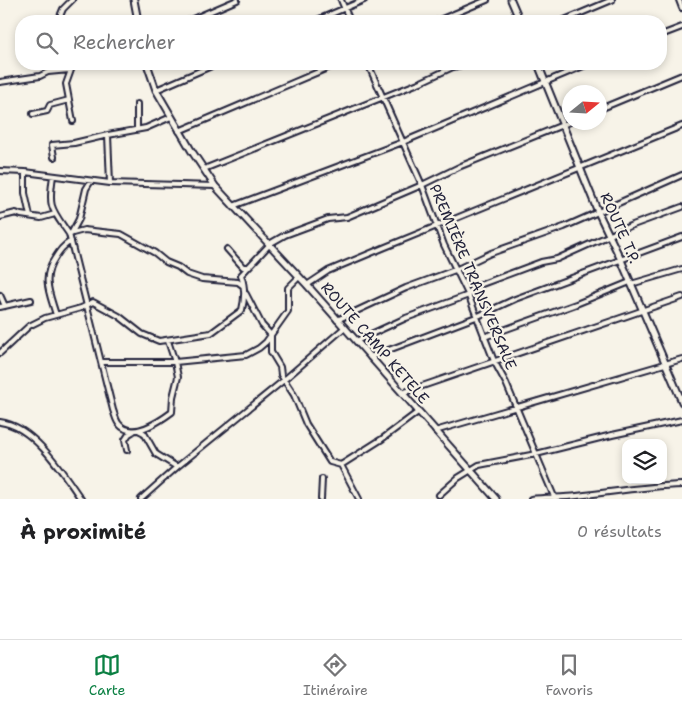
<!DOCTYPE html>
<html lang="fr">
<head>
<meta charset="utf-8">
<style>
	body { margin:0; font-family:"Shantell Sans",sans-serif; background:#f6f6f6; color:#202124 }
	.controls { position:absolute; right:15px; bottom:15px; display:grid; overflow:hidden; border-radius:10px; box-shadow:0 2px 8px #0003 }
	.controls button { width:45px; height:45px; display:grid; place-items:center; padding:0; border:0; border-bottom:1px solid #e0e0e0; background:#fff; color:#202124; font:25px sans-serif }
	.compass { position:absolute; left:562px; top:85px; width:45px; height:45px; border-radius:50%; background:#fff; box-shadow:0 2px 8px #0003; rotate:72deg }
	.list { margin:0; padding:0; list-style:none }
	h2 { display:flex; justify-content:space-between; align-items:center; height:65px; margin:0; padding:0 20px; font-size:21px }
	h2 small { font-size:16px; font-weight:400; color:#757577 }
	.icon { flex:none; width:28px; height:28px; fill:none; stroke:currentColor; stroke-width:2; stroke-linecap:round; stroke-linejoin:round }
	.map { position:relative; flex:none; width:682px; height:499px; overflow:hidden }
	.search { position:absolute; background:#fff; box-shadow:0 2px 8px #0003; left:15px; right:15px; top:15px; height:55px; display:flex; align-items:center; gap:12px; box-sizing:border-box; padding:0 18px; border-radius:20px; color:#757577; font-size:19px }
	.sheet { height:140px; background:#fff }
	nav { display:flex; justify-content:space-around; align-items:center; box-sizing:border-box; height:70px; border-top:1px solid #e0e0e0; background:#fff; font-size:14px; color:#757577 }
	nav a { display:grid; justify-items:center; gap:2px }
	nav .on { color:#0b8043 }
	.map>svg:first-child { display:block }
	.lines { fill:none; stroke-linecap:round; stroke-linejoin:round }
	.street-casing { stroke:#22223b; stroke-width:8 }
	.secondary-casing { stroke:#22223b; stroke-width:9 }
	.street { stroke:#f7f3e8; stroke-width:4 }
	.secondary { stroke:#f7f3e8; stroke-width:5 }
	.labels { text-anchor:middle; stroke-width:4.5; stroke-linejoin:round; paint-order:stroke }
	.street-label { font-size:15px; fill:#22223b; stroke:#f7f3e8 }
</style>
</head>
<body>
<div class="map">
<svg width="682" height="499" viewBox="0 0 682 499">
	<rect width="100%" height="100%" fill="#f7f3e8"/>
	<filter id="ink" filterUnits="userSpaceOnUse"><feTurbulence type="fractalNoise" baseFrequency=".02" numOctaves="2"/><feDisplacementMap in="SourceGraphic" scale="10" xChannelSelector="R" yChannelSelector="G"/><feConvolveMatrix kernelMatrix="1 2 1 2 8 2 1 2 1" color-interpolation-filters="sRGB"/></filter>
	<g filter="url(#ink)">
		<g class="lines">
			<defs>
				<path id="street" d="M341 0 350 21
					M679 0 682 8
					M58 21 63 9 72 0
					M188 21 237 0
					M315 21 364 0
					M437 21 487 0
					M562 21 612 0
					M661 35 682 27
					M52 64 54 71
					M368 64 422 185 444 245 468 294 494 361 506 383 555 499
					M71 70 66 84 73 121
					M0 82 40 76 48 72 69 70 75 65 82 64
					M156 90 216 64
					M137 104V129
					M600 109 682 75
					M33 114 47 111 50 105 69 100
					M179 131 337 64
					M108 135 110 183
					M54 157 52 145 74 143 108 135 146 128 171 117
					M204 169 421 82 453 67 465 64
					M0 171 25 172 110 183 215 186
					M25 172V193L30 216
					M53 176C48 208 51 208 69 234L113 410C115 415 116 421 119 424 132 440 160 421 172 412L173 397 178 377 175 362 168 341
					M233 206 403 142 588 64
					M0 217 16 213 21 215 41 218 55 214
					M69 234 84 230 121 234 155 253 166 262 178 267 187 274 202 279 238 282 242 285
					M71 234 79 219 86 189 91 181
					M227 249 243 267H247
					M631 284 682 269
					M307 285 328 271 383 248 682 126
					M246 294 262 325 271 335V352L280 367 281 375 294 395 306 424 330 462 341 465 359 499
					M0 295 5 306
					M0 307 31 300
					M56 315C50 294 41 278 55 258 60 250 63 246 71 241
					M337 320 406 288 455 270 491 253 564 227 682 175
					M484 337 576 304 630 282
					M356 341 406 318 466 296 474 288 482 284 541 262 557 259 630 226 682 207
					M0 353 29 326 45 318 81 308 93 302 119 316 142 334 159 341 211 333 242 310C245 298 245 286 241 275L271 243 285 235 328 219 347 217 422 185 461 166 570 122
					M370 357 476 317 515 299 682 237
					M102 362H175L246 355 259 348 266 342 288 311V288L299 277
					M402 393 682 297
					M0 422C34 426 63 473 81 499
					M140 431 144 433 156 454 177 467
					M435 431 682 359
					M127 450 125 440 129 434 134 431
					M341 465 382 439 418 412
					M439 495 458 478 479 465 536 454 612 435 682 420
					M141 499 177 467 284 380 344 328
					M321 499 322 479
					M531 499C546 497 562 498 577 496 612 492 647 486 682 485"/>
				<path id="secondary" d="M134 0 138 21
					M511 0 520 21
					M147 64 156 90 191 150 215 186 307 285 496 499
					M538 64 598 212 621 260 682 402"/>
			</defs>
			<use href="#street" class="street-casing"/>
			<use href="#secondary" class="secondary-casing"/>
			<use href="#street" class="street"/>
			<use href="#secondary" class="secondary"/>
		</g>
	</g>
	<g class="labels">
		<g class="street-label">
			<text transform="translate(620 228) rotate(66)" y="5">ROUTE T.P.</text>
			<text transform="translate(473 277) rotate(67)" y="5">PREMIÈRE TRANSVERSALE</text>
			<text transform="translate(375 343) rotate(49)" y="5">ROUTE CAMP KETELE</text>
		</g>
	</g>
</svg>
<div class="controls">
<button><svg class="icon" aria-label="layers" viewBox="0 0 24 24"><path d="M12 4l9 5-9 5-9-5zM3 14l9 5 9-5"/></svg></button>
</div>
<svg class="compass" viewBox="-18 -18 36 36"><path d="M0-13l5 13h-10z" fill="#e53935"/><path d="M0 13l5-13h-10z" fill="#757577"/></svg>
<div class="search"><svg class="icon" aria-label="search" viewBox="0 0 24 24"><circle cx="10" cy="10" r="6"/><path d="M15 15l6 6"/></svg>Rechercher</div>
</div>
<section class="sheet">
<h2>À proximité<small>0 résultats</small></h2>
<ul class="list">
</ul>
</section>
<nav>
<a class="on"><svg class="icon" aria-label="map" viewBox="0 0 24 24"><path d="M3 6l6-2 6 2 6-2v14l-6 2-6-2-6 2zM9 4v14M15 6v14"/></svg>Carte</a>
<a><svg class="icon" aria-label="directions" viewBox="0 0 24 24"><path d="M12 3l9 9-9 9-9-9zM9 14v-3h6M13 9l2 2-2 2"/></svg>Itinéraire</a>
<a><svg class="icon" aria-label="saved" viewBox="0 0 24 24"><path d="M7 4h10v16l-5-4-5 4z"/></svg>Favoris</a>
</nav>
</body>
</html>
